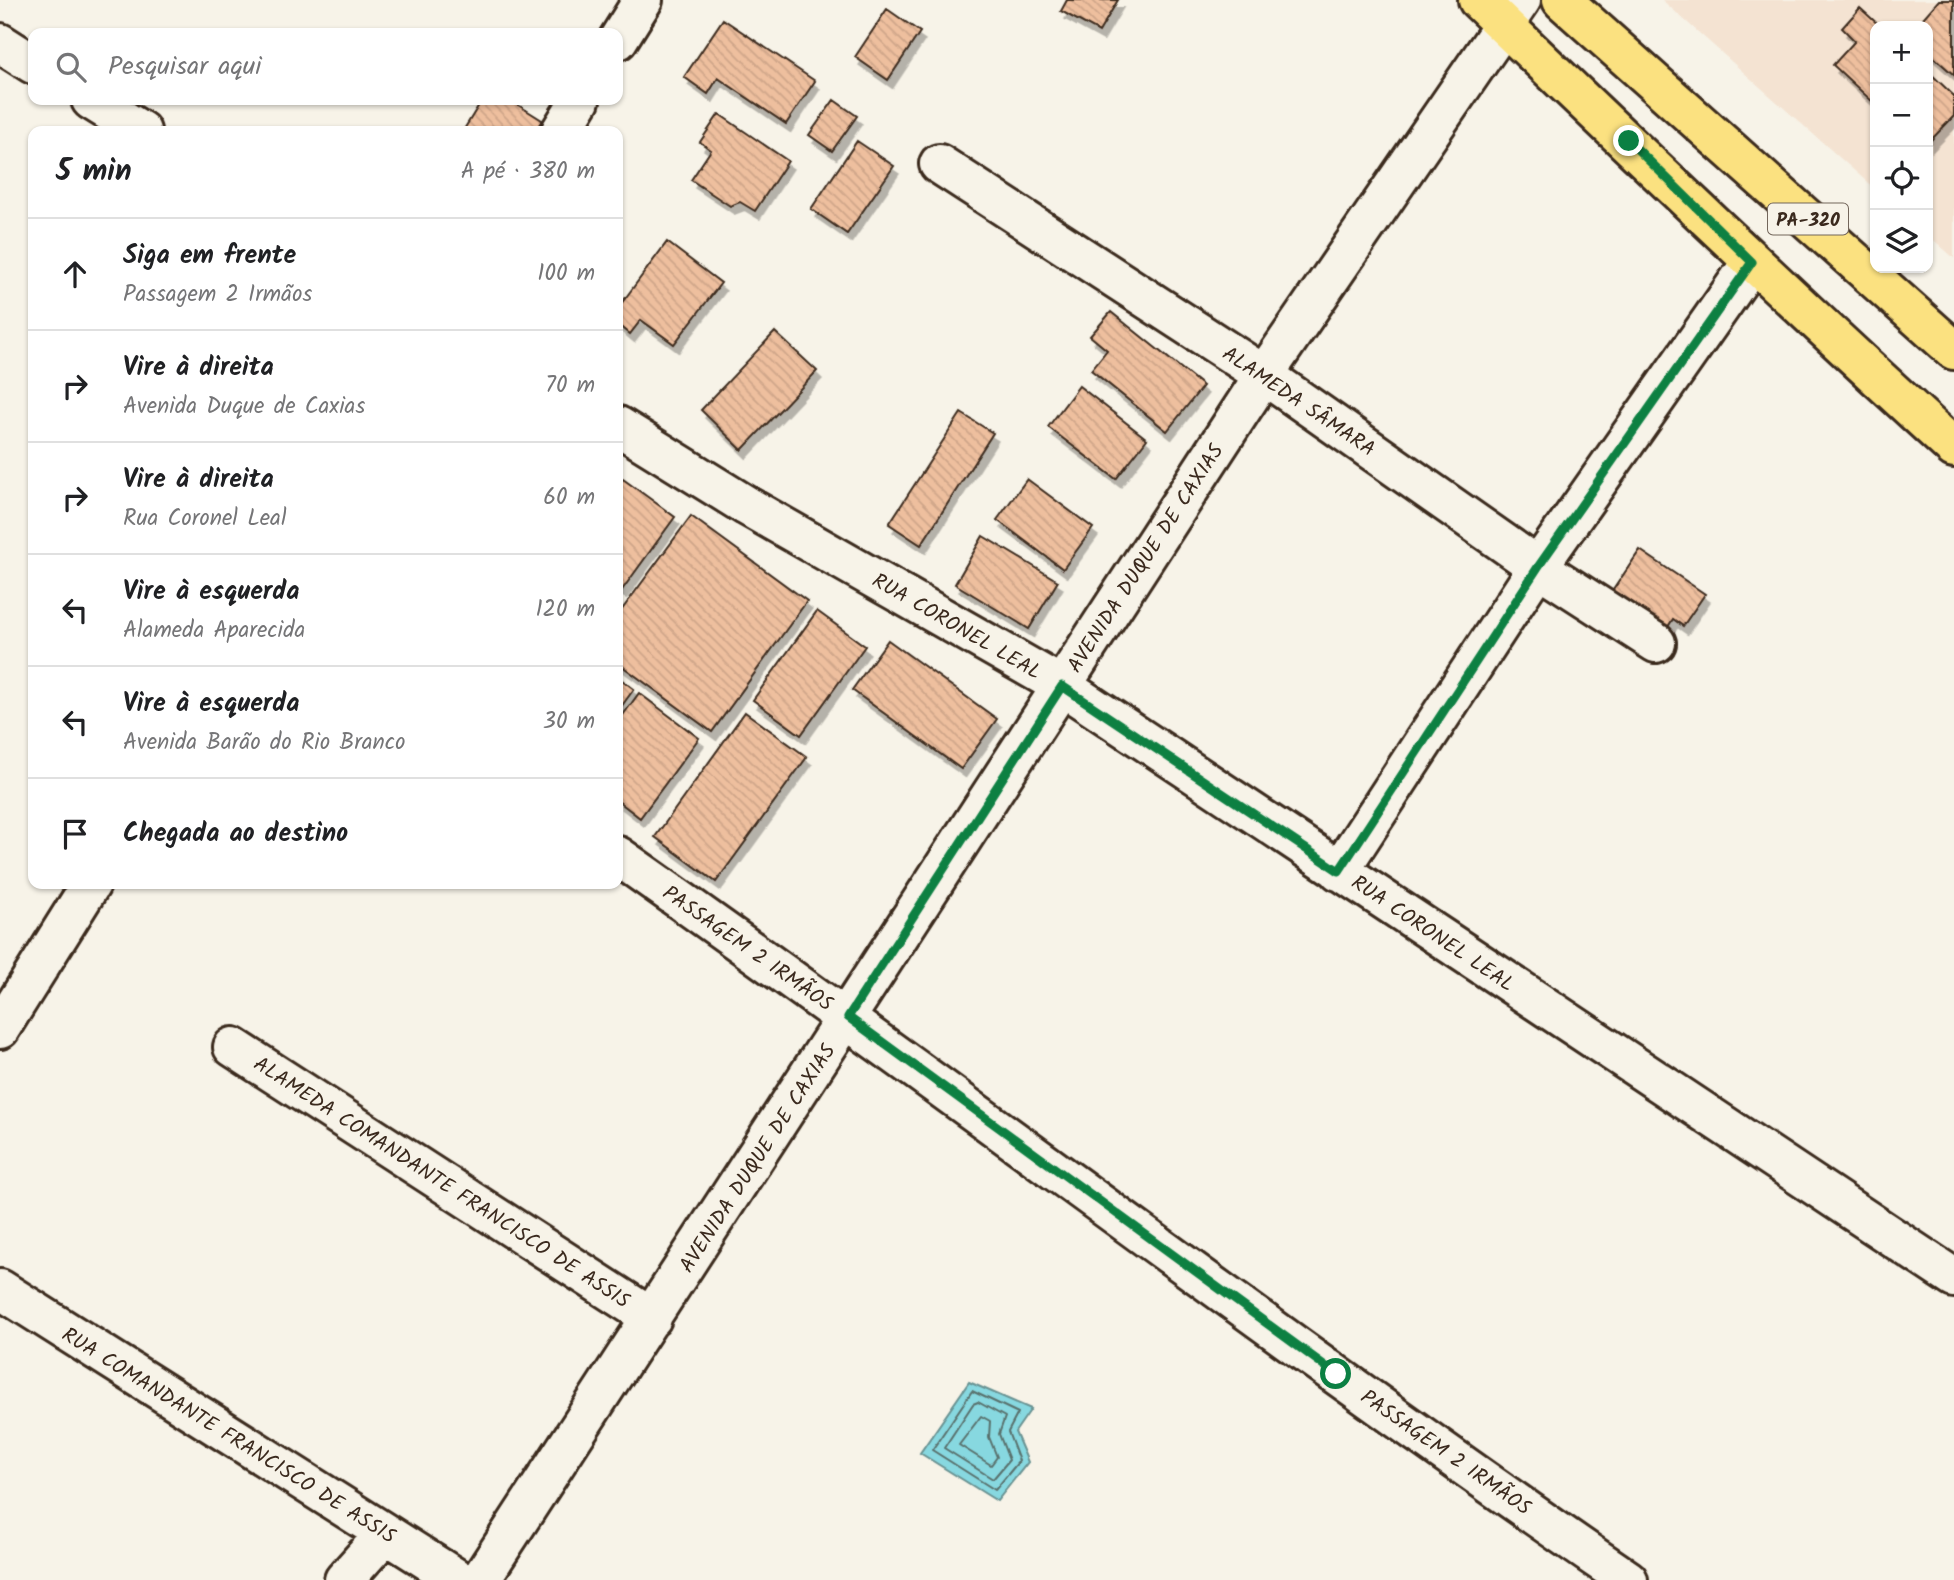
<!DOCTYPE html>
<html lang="pt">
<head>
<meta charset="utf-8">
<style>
	body { margin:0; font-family:Kalam,sans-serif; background:#f2f2f2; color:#202124 }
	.controls { position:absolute; right:21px; top:21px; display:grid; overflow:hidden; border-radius:14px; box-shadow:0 2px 5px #0004 }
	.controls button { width:63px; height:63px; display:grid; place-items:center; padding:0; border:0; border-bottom:2px solid #e0e0e0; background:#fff; color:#202124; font:35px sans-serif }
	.stop { position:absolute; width:21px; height:21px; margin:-16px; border:5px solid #0b8043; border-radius:50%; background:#fff }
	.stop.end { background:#0b8043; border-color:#fff; box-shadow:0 2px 7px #0008 }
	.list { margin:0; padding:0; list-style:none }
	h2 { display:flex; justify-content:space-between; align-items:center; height:91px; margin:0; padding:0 28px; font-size:30px }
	h2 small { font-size:23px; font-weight:400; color:#757577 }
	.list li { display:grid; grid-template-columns:46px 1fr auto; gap:21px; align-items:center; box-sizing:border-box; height:112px; padding:0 28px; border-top:2px solid #e0e0e0 }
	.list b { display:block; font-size:26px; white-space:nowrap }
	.list p { margin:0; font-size:23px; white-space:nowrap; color:#757577 }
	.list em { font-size:23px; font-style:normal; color:#757577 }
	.icon { flex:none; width:38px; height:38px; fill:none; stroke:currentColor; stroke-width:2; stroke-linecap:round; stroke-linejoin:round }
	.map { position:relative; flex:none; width:1954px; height:1580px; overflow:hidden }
	.search { position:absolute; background:#fff; box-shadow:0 2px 5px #0004; left:28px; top:28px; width:595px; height:77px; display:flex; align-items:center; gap:18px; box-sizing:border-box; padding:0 24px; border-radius:14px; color:#757577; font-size:26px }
	.panel { position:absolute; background:#fff; box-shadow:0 2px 5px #0004; left:28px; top:126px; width:595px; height:763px; border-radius:14px }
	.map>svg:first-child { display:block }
	.built { fill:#f4e3d2 }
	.water { fill:#87d8e0; stroke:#699292; stroke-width:2 }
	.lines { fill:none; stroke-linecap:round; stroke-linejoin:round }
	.shore { stroke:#59706c; stroke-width:2 }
	.building { fill:url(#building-back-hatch); stroke:#3b2a1e; stroke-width:2; filter:url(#shadow) }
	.minor-casing { stroke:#3b2a1e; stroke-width:44 }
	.major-casing { stroke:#3b2a1e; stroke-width:44 }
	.minor { stroke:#f7f3e8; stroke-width:38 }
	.major { stroke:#fbe180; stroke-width:38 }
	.route { stroke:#0b8043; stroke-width:9 }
	.labels { text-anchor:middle; stroke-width:5; stroke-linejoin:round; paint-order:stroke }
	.shield { fill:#f7f3e8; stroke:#73665b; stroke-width:2 }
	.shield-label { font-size:19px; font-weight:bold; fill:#3b2a1e }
	.street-label { font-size:21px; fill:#3b2a1e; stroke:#f7f3e8 }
</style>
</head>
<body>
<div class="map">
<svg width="1954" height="1580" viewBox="0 0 1954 1580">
	<defs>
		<pattern id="building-back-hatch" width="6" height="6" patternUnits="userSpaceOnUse" patternTransform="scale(1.75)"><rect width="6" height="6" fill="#eebf9e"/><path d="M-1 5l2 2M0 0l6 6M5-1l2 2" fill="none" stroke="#cda488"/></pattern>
		<filter id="shadow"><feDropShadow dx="4.5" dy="8" stdDeviation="0" flood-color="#0004"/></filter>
	</defs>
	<rect width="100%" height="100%" fill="#f7f3e8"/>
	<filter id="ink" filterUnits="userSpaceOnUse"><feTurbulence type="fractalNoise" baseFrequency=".0143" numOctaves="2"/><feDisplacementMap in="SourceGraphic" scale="14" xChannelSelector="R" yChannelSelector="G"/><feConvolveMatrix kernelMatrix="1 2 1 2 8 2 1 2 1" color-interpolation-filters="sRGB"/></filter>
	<g filter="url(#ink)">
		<path class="built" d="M1662 0H1954V258L1928 235V26H1875V189Z"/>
		<path class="water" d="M969 1382 1031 1409 1015 1432 1028 1462 997 1501 920 1453Z"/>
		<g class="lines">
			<path class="shore" d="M972 1391 1018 1413 1008 1432 1019 1461 995 1490 932 1450Z
				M978 1402 1005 1417 999 1434 1009 1460 993 1479 944 1448 973 1404Z
				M981 1416 990 1421 989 1437 997 1457 991 1465 959 1445Z"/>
		</g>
		<path class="building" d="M1067 0H1118L1099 32 1061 11Z
			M1939 0H1954V75L1928 52V26H1916Z
			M1860 8 1880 26H1875V104L1833 65 1855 41 1842 28Z
			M887 9 920 32 888 80 855 57Z
			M723 19 815 81 786 124 718 78 708 94 684 77Z
			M1928 71 1954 96V116L1928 143Z
			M482 100H510L542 120 535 131H463Z
			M834 100 857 116 832 151 809 135Z
			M719 114 788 161 755 211 740 202 730 206 691 180 711 150 700 142Z
			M857 141 894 166 847 234 811 209Z
			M667 242 721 283 674 344 641 320 630 334 618 324V308Z
			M1111 312 1203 386 1167 431 1091 370 1107 350 1090 336Z
			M775 332 817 371 742 450 701 410Z
			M1079 386 1147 439 1116 479 1048 427Z
			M961 413 993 433 921 545 889 524Z
			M623 479 675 517 622 590 618 588V485Z
			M1027 479 1093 528 1063 569 997 520Z
			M691 516 807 601 712 732 618 663V615Z
			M983 536 1058 581 1029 629 955 584Z
			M1640 550 1705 594 1683 626 1673 619 1664 633 1609 596Z
			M817 611 865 646 801 735 753 700Z
			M888 640 997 719 961 769 852 690Z
			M618 677 634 689 618 711Z
			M639 693 699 738 640 818 618 801V722Z
			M745 712 807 757 716 882 655 837Z"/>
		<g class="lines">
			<defs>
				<path id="minor" d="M618 40 643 0
					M0 43 33 64
					M91 100 141 131
					M561 131 580 100
					M939 164 1264 375 1538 567 1656 643
					M618 426 747 506 1062 686 1954 1278
					M618 856C957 1094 1286 1346 1628 1580
					M1339 871 1538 567 1752 262
					M0 1029 91 884
					M233 1047 652 1318
					M0 1289 459 1580
					M344 1580 385 1534
					M480 1580 1264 375 1521 0"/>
				<path id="major" d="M1478 0C1635 151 1793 301 1954 448
					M1562 0 1954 350"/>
			</defs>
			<use href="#minor" class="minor-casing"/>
			<use href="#major" class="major-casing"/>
			<use href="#minor" class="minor"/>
			<use href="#major" class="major"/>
		</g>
	</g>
	<g class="lines" filter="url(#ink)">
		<path class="route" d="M1336 1374 848 1017 1062 686 1339 871 1538 567 1752 262 1629 141"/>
	</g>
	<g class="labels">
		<rect class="shield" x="1768" y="203.5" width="80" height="31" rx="5"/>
		<g class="shield-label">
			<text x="1808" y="226">PA-320</text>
		</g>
		<g class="street-label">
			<text transform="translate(1299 401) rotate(34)" y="7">ALAMEDA SÂMARA</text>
			<text transform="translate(1145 558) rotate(-57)" y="7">AVENIDA DUQUE DE CAXIAS</text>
			<text transform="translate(957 626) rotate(30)" y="7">RUA CORONEL LEAL</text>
			<text transform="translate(1433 933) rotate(34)" y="7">RUA CORONEL LEAL</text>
			<text transform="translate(748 948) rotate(35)" y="7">PASSAGEM 2 IRMÃOS</text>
			<text transform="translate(757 1158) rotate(-57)" y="7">AVENIDA DUQUE DE CAXIAS</text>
			<text transform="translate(442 1182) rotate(33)" y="7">ALAMEDA COMANDANTE FRANCISCO DE ASSIS</text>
			<text transform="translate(229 1435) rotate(32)" y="7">RUA COMANDANTE FRANCISCO DE ASSIS</text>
			<text transform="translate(1446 1452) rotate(35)" y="7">PASSAGEM 2 IRMÃOS</text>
		</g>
	</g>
</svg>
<div class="controls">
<button>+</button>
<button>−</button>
<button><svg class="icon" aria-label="locate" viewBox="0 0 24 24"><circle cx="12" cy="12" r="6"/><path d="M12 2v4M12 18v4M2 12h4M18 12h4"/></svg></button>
<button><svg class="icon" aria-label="layers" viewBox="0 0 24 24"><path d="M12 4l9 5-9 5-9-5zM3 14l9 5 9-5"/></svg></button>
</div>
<div class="stop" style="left:1336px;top:1374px"></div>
<div class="stop end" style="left:1629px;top:141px"></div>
<div class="search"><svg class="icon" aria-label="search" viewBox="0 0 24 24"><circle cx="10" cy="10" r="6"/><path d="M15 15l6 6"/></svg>Pesquisar aqui</div>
<section class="panel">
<h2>5 min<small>A pé · 380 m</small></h2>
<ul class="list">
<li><svg class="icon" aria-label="ahead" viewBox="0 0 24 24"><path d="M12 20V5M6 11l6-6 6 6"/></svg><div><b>Siga em frente</b><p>Passagem 2 Irmãos</p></div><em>100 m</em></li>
<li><svg class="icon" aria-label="right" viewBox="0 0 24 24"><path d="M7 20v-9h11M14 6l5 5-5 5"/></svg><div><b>Vire à direita</b><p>Avenida Duque de Caxias</p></div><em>70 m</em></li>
<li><svg class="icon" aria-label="right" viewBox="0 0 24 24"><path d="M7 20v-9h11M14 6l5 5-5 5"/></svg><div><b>Vire à direita</b><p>Rua Coronel Leal</p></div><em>60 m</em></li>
<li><svg class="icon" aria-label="left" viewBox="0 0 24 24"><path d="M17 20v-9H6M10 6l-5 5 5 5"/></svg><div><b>Vire à esquerda</b><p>Alameda Aparecida</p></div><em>120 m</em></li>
<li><svg class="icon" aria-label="left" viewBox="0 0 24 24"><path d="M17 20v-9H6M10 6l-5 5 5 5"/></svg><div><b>Vire à esquerda</b><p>Avenida Barão do Rio Branco</p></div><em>30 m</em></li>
<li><svg class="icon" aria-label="arrive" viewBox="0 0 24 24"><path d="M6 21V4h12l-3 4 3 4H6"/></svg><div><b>Chegada ao destino</b></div></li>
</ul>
</section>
</div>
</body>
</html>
